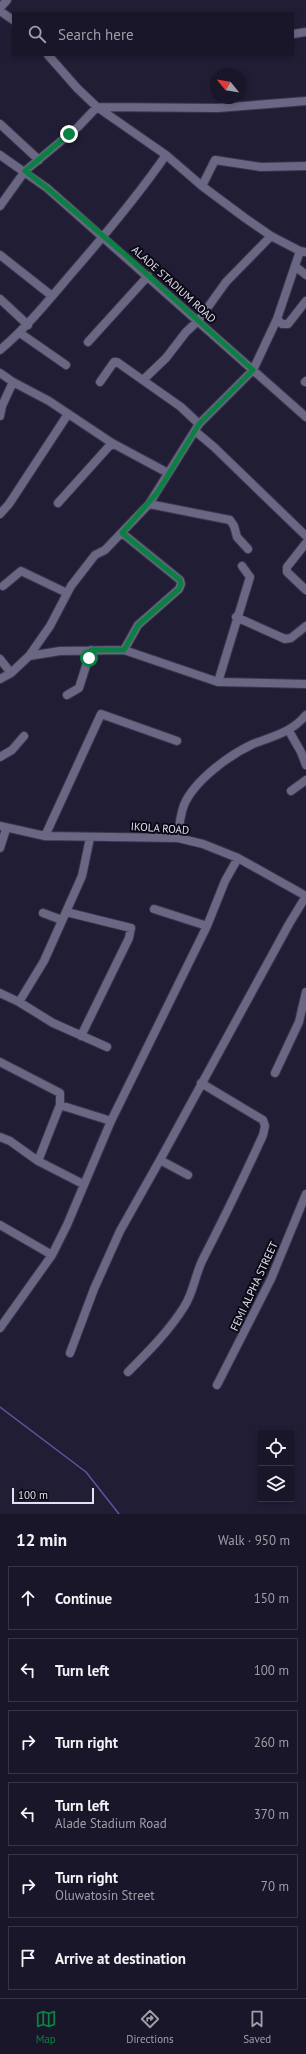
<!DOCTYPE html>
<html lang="en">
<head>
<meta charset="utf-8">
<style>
	body { margin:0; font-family:"PT Sans",sans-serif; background:#252334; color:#f1f3f6 }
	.controls { position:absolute; right:12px; bottom:12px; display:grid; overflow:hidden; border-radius:0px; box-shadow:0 2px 6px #0003 }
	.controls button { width:36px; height:36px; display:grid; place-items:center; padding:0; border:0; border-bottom:1px solid #363545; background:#181628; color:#f1f3f6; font:20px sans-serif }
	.compass { position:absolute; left:210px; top:68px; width:36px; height:36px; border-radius:50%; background:#181628; box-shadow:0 2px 6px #0003; rotate:300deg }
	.scale { position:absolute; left:12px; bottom:10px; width:82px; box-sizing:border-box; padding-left:4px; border:2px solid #e2e1f2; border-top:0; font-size:11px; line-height:14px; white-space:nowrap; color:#e2e1f2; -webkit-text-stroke:3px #0a0914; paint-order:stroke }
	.stop { position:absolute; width:12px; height:12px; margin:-9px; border:3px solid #0b8043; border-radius:50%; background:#fff }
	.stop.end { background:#0b8043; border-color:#fff; box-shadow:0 1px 4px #0008 }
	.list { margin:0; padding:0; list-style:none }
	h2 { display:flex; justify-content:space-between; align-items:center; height:52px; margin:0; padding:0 16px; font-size:17px }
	h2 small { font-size:13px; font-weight:400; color:#9f9fa8 }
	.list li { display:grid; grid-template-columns:26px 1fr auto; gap:12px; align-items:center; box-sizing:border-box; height:64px; margin:0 8px 8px; padding:0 8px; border:1px solid #363545; border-radius:0px }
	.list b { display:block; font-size:15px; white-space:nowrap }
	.list p { margin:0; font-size:13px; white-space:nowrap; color:#9f9fa8 }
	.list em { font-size:13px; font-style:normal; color:#9f9fa8 }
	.icon { flex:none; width:22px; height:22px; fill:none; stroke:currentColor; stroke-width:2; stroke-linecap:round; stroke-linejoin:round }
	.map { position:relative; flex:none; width:306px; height:1514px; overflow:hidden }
	.search { position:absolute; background:#181628; box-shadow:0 2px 6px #0003; left:12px; right:12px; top:12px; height:44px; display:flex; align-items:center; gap:10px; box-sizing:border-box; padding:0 14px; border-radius:0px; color:#9f9fa8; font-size:15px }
	.sheet { height:484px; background:#181628 }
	nav { display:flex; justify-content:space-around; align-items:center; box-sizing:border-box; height:56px; border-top:1px solid #363545; background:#181628; font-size:11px; color:#9f9fa8 }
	nav a { display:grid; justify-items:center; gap:2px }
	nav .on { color:#0b8043 }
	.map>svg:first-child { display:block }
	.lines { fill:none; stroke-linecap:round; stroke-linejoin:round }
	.stream { stroke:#6054a2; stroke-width:1.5 }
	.minor-casing { stroke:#3a374b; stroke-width:10 }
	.minor { stroke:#6a6784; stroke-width:8 }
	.route { stroke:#0b8043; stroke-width:5 }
	.labels { text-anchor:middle; stroke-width:4; stroke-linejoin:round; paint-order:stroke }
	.street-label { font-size:11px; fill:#e2e1f2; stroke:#0a0914 }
</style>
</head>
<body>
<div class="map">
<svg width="306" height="1514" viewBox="0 0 306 1514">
	<rect width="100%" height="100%" fill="#201d35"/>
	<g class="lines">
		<path class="stream" d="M0 1407 86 1472 119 1514"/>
		<defs>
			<path id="minor" d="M0 8 7 0
				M0 11 13 20
				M293 34 306 32
				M48 55 77 88 97 107 166 155 202 186 245 218 271 236 300 251
				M0 124 39 160
				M0 155 47 188 306 417
				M202 186 215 160 261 167 306 166
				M0 206 25 171 78 127 97 107 218 108 306 101
				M0 255 52 296
				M295 266 306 275
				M0 299 28 325
				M277 319 282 324H288L306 301
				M20 333 66 365
				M88 342 148 276
				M0 350C27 327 48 301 71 274 104 236 137 197 166 155
				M0 373 13 382 49 401 112 443 168 473
				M143 380 166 358 186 332 198 321 226 282 271 236
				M100 382 114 362H117L181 407 199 424
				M305 382 306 381
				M0 416 2 406 13 382
				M195 431 214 447 306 536
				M58 503 112 443
				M149 504 230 520 234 526 237 537 248 549
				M0 514 9 504 68 414
				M306 543 287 567V572L306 590
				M3 586 21 571 67 593
				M236 617 285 639 291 638 306 626
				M124 650 218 682 306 684
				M29 656 60 651 124 650 138 625 179 589 181 584 180 580 122 533
				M0 659 11 673
				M0 679 11 673 29 656 50 626 71 586 95 555 105 550 149 504 199 424 253 370 277 319 300 251 306 252
				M218 682 250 577 242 566
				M67 695 79 688 91 650
				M289 731 301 752 306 765
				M0 757 12 750 24 736
				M291 791 306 780
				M0 826 45 836 178 838 203 844 238 858 306 896
				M45 836 101 714 177 741
				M178 838C179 827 180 815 184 805 194 781 229 755 253 744 273 736 291 733 306 715
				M0 848 6 829
				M154 909 207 926
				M66 912 131 928 129 938 81 1036
				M43 913 62 920
				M0 993 19 1002 53 1023 107 1047
				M19 1002 44 961 82 876 90 838
				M0 1062 60 1093V1105L38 1161
				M275 1073 299 1022 306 992
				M60 1105 111 1121
				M0 1137 10 1141 38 1161 83 1184
				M160 1160 188 1175
				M0 1225 52 1255
				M0 1328 52 1255 67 1225 111 1121 207 926 225 881 238 858
				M70 1353 94 1289 120 1231 160 1160 289 924 306 896
				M128 1372C148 1352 169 1331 184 1307 194 1292 195 1274 203 1259 224 1218 244 1177 263 1135L265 1126 263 1120 201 1083
				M217 1385 271 1279 306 1194"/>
		</defs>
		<use href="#minor" class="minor-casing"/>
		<use href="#minor" class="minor"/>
	</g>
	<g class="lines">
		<path class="route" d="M69 134 25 171 47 188 122 252 253 370 199 424 157 493 122 533 180 580 181 584 179 589 138 625 124 650H91L89 658"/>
	</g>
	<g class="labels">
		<g class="street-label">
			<text transform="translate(174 284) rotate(42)" y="4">ALADE STADIUM ROAD</text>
			<text transform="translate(160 828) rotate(4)" y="4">IKOLA ROAD</text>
			<text transform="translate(254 1286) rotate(-65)" y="4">FEMI ALPHA STREET</text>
		</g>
	</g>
</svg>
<div class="controls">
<button><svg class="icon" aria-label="locate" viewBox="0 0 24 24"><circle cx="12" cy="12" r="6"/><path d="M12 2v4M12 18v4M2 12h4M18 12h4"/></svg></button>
<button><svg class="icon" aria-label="layers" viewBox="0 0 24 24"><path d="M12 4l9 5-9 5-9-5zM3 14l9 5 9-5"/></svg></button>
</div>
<svg class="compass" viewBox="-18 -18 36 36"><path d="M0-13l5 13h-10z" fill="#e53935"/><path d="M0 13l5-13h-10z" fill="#9f9fa8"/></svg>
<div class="scale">100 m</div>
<div class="stop" style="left:89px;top:658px"></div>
<div class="stop end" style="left:69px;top:134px"></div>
<div class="search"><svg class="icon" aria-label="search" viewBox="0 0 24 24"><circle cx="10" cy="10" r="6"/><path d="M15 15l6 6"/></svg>Search here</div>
</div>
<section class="sheet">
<h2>12 min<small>Walk · 950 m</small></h2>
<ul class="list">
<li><svg class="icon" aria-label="ahead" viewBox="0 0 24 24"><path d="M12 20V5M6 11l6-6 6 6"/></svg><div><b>Continue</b></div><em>150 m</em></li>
<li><svg class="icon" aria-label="left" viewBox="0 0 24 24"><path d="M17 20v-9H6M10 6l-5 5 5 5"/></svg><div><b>Turn left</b></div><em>100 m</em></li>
<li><svg class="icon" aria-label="right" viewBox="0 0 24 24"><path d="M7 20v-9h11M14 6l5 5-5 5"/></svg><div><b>Turn right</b></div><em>260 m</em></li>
<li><svg class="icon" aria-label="left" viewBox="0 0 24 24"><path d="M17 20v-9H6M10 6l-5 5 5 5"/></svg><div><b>Turn left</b><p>Alade Stadium Road</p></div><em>370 m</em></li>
<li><svg class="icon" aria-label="right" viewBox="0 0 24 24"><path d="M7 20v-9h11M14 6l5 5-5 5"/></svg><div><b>Turn right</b><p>Oluwatosin Street</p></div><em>70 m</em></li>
<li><svg class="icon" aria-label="arrive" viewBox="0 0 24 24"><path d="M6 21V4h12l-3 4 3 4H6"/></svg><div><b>Arrive at destination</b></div></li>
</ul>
</section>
<nav>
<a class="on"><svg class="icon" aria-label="map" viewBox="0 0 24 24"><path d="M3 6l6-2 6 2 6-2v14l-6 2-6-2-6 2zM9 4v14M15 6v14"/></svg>Map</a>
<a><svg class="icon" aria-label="directions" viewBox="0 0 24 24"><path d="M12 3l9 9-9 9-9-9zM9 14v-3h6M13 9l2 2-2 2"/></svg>Directions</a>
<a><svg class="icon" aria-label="saved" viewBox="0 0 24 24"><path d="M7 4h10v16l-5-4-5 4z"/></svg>Saved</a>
</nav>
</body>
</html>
